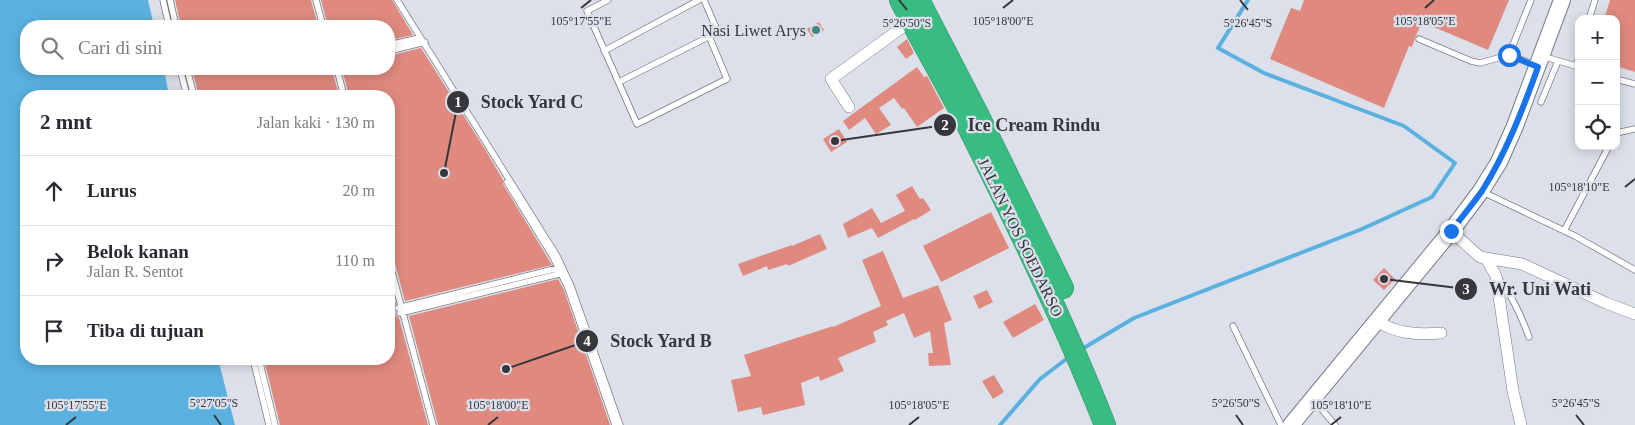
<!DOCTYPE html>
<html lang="id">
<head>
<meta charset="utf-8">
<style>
	body { margin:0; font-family:Georgia,serif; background:#f2f2f3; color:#2b2b33 }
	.controls { position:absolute; right:15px; top:15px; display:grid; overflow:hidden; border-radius:10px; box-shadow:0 2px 12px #0003 }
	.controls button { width:45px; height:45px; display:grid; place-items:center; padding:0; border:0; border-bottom:1px solid #e1e1e2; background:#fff; color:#2b2b33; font:25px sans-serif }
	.stop { position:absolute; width:15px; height:15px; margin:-11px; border:4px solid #1a73e8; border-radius:50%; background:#fff }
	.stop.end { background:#1a73e8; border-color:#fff; box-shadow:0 1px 5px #0008 }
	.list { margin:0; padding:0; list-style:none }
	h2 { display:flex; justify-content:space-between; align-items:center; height:65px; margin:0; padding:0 20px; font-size:21px }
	h2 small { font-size:16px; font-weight:400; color:#7c7c81 }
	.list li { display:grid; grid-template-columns:32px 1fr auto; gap:15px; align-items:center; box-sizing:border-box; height:70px; padding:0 20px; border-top:1px solid #e1e1e2 }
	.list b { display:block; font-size:19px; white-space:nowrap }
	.list p { margin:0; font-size:16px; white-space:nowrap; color:#7c7c81 }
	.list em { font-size:16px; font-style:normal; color:#7c7c81 }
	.icon { flex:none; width:28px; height:28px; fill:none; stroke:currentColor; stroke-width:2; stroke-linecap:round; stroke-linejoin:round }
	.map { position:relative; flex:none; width:1635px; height:425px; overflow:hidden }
	.search { position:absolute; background:#fff; box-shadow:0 2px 12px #0003; left:20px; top:20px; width:375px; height:55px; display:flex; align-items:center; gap:12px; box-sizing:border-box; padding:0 18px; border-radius:20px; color:#7c7c81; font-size:19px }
	.panel { position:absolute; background:#fff; box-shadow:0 2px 12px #0003; left:20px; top:90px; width:375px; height:275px; border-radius:20px }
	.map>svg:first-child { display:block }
	.water { fill:#5ab1e0 }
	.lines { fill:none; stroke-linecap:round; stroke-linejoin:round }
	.stream { stroke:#5ab1e0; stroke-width:4 }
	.building { fill:#e08a7f }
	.lane-casing { stroke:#767b83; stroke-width:7 }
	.street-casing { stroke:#767b83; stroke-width:12 }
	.secondary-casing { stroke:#767b83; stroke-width:18 }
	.highway-casing { stroke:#378d68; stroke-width:22 }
	.lane { stroke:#fff; stroke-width:5.5 }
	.street { stroke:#fff; stroke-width:11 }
	.secondary { stroke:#fff; stroke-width:16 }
	.highway { stroke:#38bc81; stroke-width:21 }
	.route { stroke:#1a73e8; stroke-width:6 }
	.ticks { fill:none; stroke:#35373b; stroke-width:2 }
	.poi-dot { fill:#408886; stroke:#dbe0ea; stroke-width:2 }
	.labels { text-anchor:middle; stroke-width:4.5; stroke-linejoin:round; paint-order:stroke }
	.poi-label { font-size:16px; fill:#35373b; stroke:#dbe0ea; text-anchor:end }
	.street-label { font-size:16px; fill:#35373b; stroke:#dbe0ea }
	.ticks-label { font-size:12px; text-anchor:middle; fill:#35373b; stroke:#dbe0ea; stroke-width:4.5; stroke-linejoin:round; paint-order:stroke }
	.leader { fill:none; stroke:#35373b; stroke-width:2 }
	.callout-dot { fill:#35373b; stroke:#dbe0ea; stroke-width:2 }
	.mark-label { font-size:15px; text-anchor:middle; font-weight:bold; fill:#fff }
	.callout-label { font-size:18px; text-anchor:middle; font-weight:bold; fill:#35373b; stroke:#dbe0ea; stroke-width:4.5; stroke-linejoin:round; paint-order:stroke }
</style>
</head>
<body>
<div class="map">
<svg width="1635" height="425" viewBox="0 0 1635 425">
	<rect width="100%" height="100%" fill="#dbe0ea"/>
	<path class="water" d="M0 0H148L154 26H26V69H164L169 96H26V359H218L235 425H0Z"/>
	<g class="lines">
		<path class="stream" d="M1082 349 1134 318 1362 229 1432 197 1455 163 1404 126 1264 73 1218 48 1248 0
			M1000 425 1040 379 1069 357"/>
	</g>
	<path class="building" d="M175 0H311L318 26H181Z
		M321 0H392L413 35 389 40V26H328Z
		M1304 0H1509L1488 50 1422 22 1415 38 1412 47 1409 46 1384 108 1270 59 1291 8 1300 11Z
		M1610 0H1635V72L1616 66V19H1604Z
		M819 22 824 30 812 37 807 29Z
		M907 39 914 53 906 59 897 47Z
		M421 48 486 151 503 180V184L552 265 405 301 394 260 389 256V96H349L342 69H389V56Z
		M917 67 924 77 927 76 944 108 917 127 904 108 902 109 894 98 879 108 891 125 876 134 865 118 849 130 843 121Z
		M192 69H332L339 96H199Z
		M839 129 847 142 831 152 823 139Z
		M912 186 920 199 923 198 931 210 915 220 914 219 878 238 872 228 848 238 843 224 872 208 881 223 905 211 896 195Z
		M991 212 1009 248 941 282 923 246Z
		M820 234 827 249 788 266 787 264 768 270 767 266 743 276 738 264 792 245V246Z
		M883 251 903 298 938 285 952 320 944 323 951 365 929 366 928 353H933L930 331 914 338 904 313 886 321 888 325 873 332 876 342 838 358 844 371 820 381 819 376 801 383 805 405 763 415 761 407 738 412 731 380 751 376 744 355 833 326V327L881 306 862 260Z
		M1384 268 1395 279 1384 290 1373 280Z
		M389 278 396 304 394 310 396 316 399 318 428 425H280L264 359H389Z
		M558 279 564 290 610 425H438L409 316Z
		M987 290 993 302 979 309 973 296Z
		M1035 304 1044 320 1013 338 1003 322Z
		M994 375 1004 392 993 399 982 381Z"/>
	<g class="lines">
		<defs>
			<path id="lane" d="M163 0 169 26
				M170 0 176 26
				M316 0 323 26
				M397 0 557 256 571 286 620 425
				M608 0 587 11 637 124 727 79 709 36
				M1589 19 1595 0
				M1419 39 1471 61 1480 63 1509 55 1535 65
				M389 45 419 38
				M389 51 425 42
				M604 51 699 0
				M1509 55 1531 0
				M1542 56 1579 67
				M1576 66 1579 57
				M180 69 187 96
				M187 69 194 96
				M337 69 344 96
				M1616 79 1635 84
				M619 82 718 32 704 0
				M1541 102 1558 61
				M1616 133 1635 129
				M507 182 553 257 568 288 615 425
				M1483 192 1575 236 1635 270
				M1564 231 1609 146
				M389 261 433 425
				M1499 279C1513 297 1521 316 1529 337
				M398 308 558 268
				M400 313 563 273
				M1233 326 1281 425
				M253 359 269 425
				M259 359 275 425
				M1314 400 1335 425"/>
			<path id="street" d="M849 107 831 79 911 21
				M1451 231 1480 257 1522 264 1606 303 1635 314
				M1487 260 1496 276 1513 391 1521 425
				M1377 320C1393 334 1421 335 1441 333"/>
			<path id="secondary" d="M1291 425 1451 231 1481 191 1499 162 1515 126 1562 0"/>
			<path id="highway" d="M900 0C921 41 944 80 965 121 1015 221 1064 321 1105 425
				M919 0 977 112 1063 288"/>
		</defs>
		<use href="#lane" class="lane-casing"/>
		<use href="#street" class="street-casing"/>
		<use href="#secondary" class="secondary-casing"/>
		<use href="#highway" class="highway-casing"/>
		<use href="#lane" class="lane"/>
		<use href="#street" class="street"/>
		<use href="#secondary" class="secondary"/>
		<use href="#highway" class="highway"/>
	</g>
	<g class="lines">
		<path class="route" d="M1451 231C1461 218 1472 205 1482 191 1506 153 1523 109 1538 67L1509 55"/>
	</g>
	<path class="ticks" d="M899 0 907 10M1240 0 1248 10M581 8 591 0M1003 8 1013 0M1425 8 1434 0M1625 187 1635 179M214 415 221 425M1236 415 1243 425M1576 415 1584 425M66 425 76 417M488 425 498 417M909 425 919 417M1331 425 1341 417"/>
	<circle class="poi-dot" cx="816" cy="30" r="5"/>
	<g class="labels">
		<g class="poi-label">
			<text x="806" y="36">Nasi Liwet Arys</text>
		</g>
		<g class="street-label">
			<text transform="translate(1021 237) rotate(64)" y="6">JALAN YOS SOEDARSO</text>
		</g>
	</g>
	<g class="ticks-label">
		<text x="581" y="25">105°17'55"E</text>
		<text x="1425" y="25">105°18'05"E</text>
		<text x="1003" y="25">105°18'00"E</text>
		<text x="907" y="27">5°26'50"S</text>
		<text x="1248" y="27">5°26'45"S</text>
		<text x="1579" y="191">105°18'10"E</text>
		<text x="214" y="407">5°27'05"S</text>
		<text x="1236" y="407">5°26'50"S</text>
		<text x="1576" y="407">5°26'45"S</text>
		<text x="76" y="409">105°17'55"E</text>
		<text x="498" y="409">105°18'00"E</text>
		<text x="919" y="409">105°18'05"E</text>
		<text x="1341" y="409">105°18'10"E</text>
	</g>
	<path class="leader" d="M444 173L458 102M835 141L945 125M1384 279L1466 289M506 369L587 341"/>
	<g class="callout-dot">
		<circle cx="444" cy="173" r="5"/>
		<circle cx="835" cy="141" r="5"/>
		<circle cx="1384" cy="279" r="5"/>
		<circle cx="506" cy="369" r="5"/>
		<circle cx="458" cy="102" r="12"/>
		<circle cx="945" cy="125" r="12"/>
		<circle cx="1466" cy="289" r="12"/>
		<circle cx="587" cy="341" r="12"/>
	</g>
	<g class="mark-label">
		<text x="458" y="107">1</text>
		<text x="945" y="130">2</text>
		<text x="1466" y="294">3</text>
		<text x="587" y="346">4</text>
	</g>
	<g class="callout-label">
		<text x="532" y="108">Stock Yard C</text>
		<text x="1034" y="131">Ice Cream Rindu</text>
		<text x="1540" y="295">Wr. Uni Wati</text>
		<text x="661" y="347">Stock Yard B</text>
	</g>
</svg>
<div class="controls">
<button>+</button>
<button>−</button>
<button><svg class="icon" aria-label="locate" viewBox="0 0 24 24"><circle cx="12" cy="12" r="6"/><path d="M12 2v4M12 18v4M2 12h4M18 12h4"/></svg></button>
</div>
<div class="stop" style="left:1509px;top:55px"></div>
<div class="stop end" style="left:1451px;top:231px"></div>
<div class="search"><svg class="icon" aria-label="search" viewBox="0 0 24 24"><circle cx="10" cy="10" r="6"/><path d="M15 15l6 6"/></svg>Cari di sini</div>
<section class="panel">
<h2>2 mnt<small>Jalan kaki · 130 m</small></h2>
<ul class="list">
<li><svg class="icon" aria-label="ahead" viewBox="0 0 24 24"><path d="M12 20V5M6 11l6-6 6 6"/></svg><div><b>Lurus</b></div><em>20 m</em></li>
<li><svg class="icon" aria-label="right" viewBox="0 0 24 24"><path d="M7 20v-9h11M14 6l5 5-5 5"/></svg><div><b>Belok kanan</b><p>Jalan R. Sentot</p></div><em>110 m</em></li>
<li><svg class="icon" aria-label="arrive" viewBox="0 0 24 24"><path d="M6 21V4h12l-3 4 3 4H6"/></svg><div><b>Tiba di tujuan</b></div></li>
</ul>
</section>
</div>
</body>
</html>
